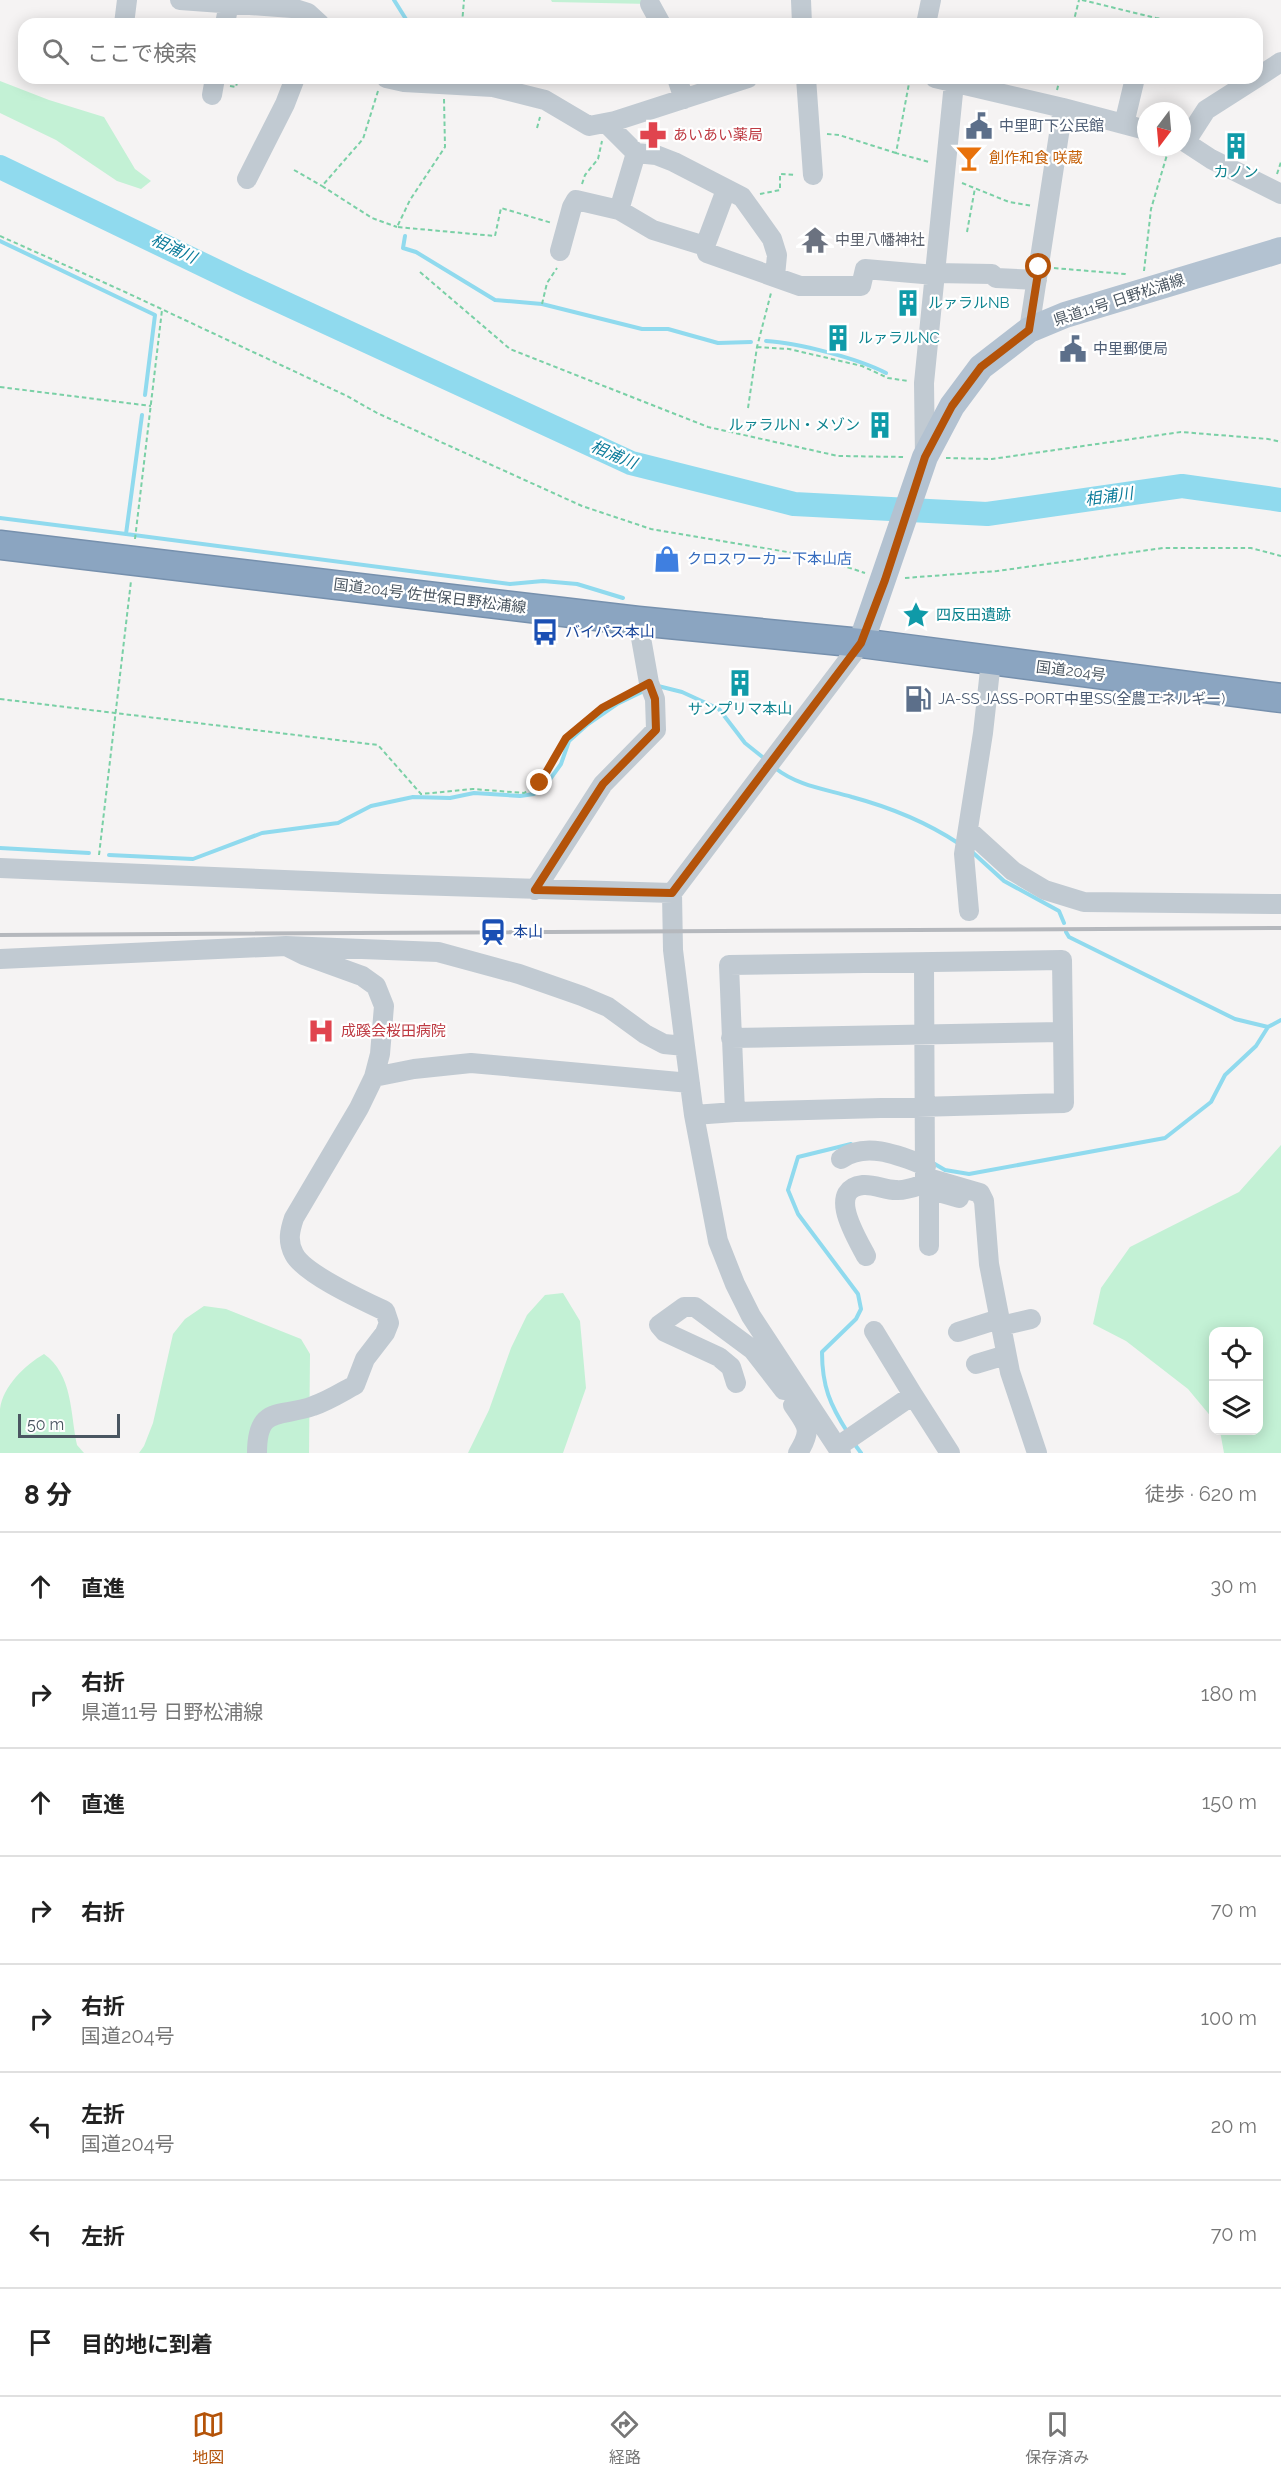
<!DOCTYPE html>
<html lang="ja">
<head>
<meta charset="utf-8">
<style>
	body { margin:0; font-family:Raleway,"Noto Sans JP",sans-serif; background:#f2f2f2; color:#222 }
	.controls { position:absolute; right:18px; bottom:18px; display:grid; overflow:hidden; border-radius:12px; box-shadow:0 3px 15px #0003 }
	.controls button { width:54px; height:54px; display:grid; place-items:center; padding:0; border:0; border-bottom:2px solid #e0e0e0; background:#fff; color:#222; font:30px sans-serif }
	.compass { position:absolute; left:1137px; top:102px; width:54px; height:54px; border-radius:50%; background:#fff; box-shadow:0 3px 15px #0003; rotate:196deg }
	.scale { position:absolute; left:18px; bottom:15px; width:102px; box-sizing:border-box; padding-left:6px; border:3px solid #4a5661; border-top:0; font-size:16px; line-height:21px; white-space:nowrap; color:#4a5661; -webkit-text-stroke:4px #fff; paint-order:stroke }
	.stop { position:absolute; width:18px; height:18px; margin:-14px; border:4px solid #b45309; border-radius:50%; background:#fff }
	.stop.end { background:#b45309; border-color:#fff; box-shadow:0 2px 6px #0008 }
	.list { margin:0; padding:0; list-style:none }
	h2 { display:flex; justify-content:space-between; align-items:center; height:78px; margin:0; padding:0 24px; font-size:26px }
	h2 small { font-size:20px; font-weight:400; color:#767676 }
	.list li { display:grid; grid-template-columns:39px 1fr auto; gap:18px; align-items:center; box-sizing:border-box; height:108px; padding:0 24px; border-top:2px solid #e0e0e0 }
	.list b { display:block; font-size:22px; white-space:nowrap }
	.list p { margin:0; font-size:20px; white-space:nowrap; color:#767676 }
	.list em { font-size:20px; font-style:normal; color:#767676 }
	.icon { flex:none; width:33px; height:33px; fill:none; stroke:currentColor; stroke-width:2; stroke-linecap:round; stroke-linejoin:round }
	.map { position:relative; flex:none; width:1281px; height:1453px; overflow:hidden }
	.search { position:absolute; background:#fff; box-shadow:0 3px 15px #0003; left:18px; right:18px; top:18px; height:66px; display:flex; align-items:center; gap:15px; box-sizing:border-box; padding:0 21px; border-radius:18px; color:#767676; font-size:22px }
	.sheet { height:942px; background:#fff }
	nav { display:flex; justify-content:space-around; align-items:center; box-sizing:border-box; height:84px; border-top:2px solid #e0e0e0; background:#fff; font-size:16px; color:#767676 }
	nav a { display:grid; justify-items:center; gap:3px }
	nav .on { color:#b45309 }
	.map>svg:first-child { display:block }
	.green { fill:#c3f1d5 }
	.lines { fill:none; stroke-linecap:round; stroke-linejoin:round }
	.stream { stroke:#90daee; stroke-width:4 }
	.river { stroke:#90daee; stroke-width:24 }
	.highway-casing { stroke:#7690ad; stroke-width:31 }
	.path { stroke:#7ad0a6; stroke-width:2; stroke-dasharray:4.5 3; stroke-linecap:butt }
	.minor { stroke:#c1cad2; stroke-width:20 }
	.major { stroke:#b3c2d1; stroke-width:26 }
	.highway { stroke:#8ba5c1; stroke-width:28 }
	.rail { stroke:#b5b8bd; stroke-width:4 }
	.route { stroke:#b45309; stroke-width:8 }
	.labels { text-anchor:middle; stroke-width:4.5; stroke-linejoin:round; paint-order:stroke }
	.service-label { font-size:15px; fill:#4e5e75; stroke:#fff; text-anchor:start }
	.health-label { font-size:15px; fill:#be3a42; stroke:#fff; text-anchor:start }
	.food-label { font-size:15px; fill:#c56008; stroke:#fff; text-anchor:start }
	.culture-label { font-size:15px; fill:#0d838f; stroke:#fff; text-anchor:start }
	.worship-label { font-size:15px; fill:#5b616d; stroke:#fff; text-anchor:start }
	.street-label { font-size:15px; fill:#4a5661; stroke:#fff }
	.shop-label { font-size:15px; fill:#366cbe; stroke:#fff; text-anchor:start }
	.transit-label { font-size:15px; fill:#164399; stroke:#fff; text-anchor:start }
	.water-label { font-size:16px; font-style:italic; fill:#0c7c9b; stroke:#fff }
</style>
</head>
<body>
<div class="map">
<svg width="1281" height="1453" viewBox="0 0 1281 1453">
	<rect width="100%" height="100%" fill="#f5f3f3"/>
	<path class="green" d="M551 0H656L650 4 552 2Z
		M0 81 49 100 104 117 135 169 151 181 141 189 117 181 56 140 0 113Z
		M1281 1145V1453H1224L1220 1431 1258 1430V1332H1214L1213 1419 1188 1389 1126 1341 1093 1324 1101 1288 1130 1247 1239 1192Z
		M563 1293 580 1321 586 1388 563 1453H468L489 1410 511 1348 527 1315 545 1295Z
		M204 1306 226 1309 301 1339 310 1354 309 1453H139L144 1446 153 1423 173 1334 185 1319Z
		M44 1354C73 1375 70 1412 77 1445L84 1453H0C0 1439 0 1423 0 1409 3 1386 25 1365 44 1354Z"/>
	<g class="lines">
		<path class="stream" d="M394 0 409 24
			M405 236 403 248 416 252 495 300 542 304 642 329H668L718 343 751 342
			M0 241 155 315 145 395
			M766 341C798 343 857 358 886 373
			M0 518 126 534 142 415
			M126 534 510 584 543 581 577 584 623 598
			M658 686 682 692 719 709 745 743 765 759
			M775 768C798 786 825 789 852 797 889 807 926 822 958 843
			M0 848 89 853
			M970 850 1004 881 1059 911 1064 923
			M109 855 193 859 262 833 338 823 371 806 413 797 450 798 474 793 520 796 534 794 548 782 561 764 569 741 588 724 617 704 646 690
			M1066 932 1069 937 1235 1019 1268 1027
			M933 1163 945 1170 969 1174 1165 1138 1211 1102 1225 1075 1256 1046 1268 1027 1281 1020
			M848 1433C830 1405 822 1386 822 1352L856 1319 861 1309 858 1294 798 1214 788 1190 798 1157 851 1144
			M853 1442 861 1453"/>
		<path class="river" d="M0 167 241 283 631 463 794 504 987 514 1182 486 1281 500"/>
		<defs>
			<path id="highway" d="M0 545 638 621 861 643 1281 698"/>
		</defs>
		<use href="#highway" class="highway-casing"/>
		<path class="path" d="M1082 0 1156 18 1192 24
			M462 24 464 0
			M1073 24 1079 0
			M910 78 896 153 929 162
			M230 86 236 87 238 78
			M1057 90 1060 78
			M378 91 363 139 322 186 372 218 397 227
			M444 99 445 147 410 200 397 227 495 236 501 208 552 223
			M537 128 540 117
			M827 134 839 135 896 153
			M294 170 322 186
			M1277 174 1281 162
			M962 183 1009 202 1033 206
			M582 184 585 175 598 159 602 141
			M760 194 780 190V174L795 175
			M967 232 975 188
			M0 236 123 291 347 396 377 413 582 506 651 529 817 557 865 573
			M1054 268 1125 274 1128 276
			M1144 271 1151 209 1169 148
			M420 272 510 349 708 427 838 456 905 457
			M542 304 547 283 557 268
			M757 347 789 349 862 366 888 378 908 381
			M0 387 151 406
			M748 408 757 347 771 293
			M946 458 992 459 1181 432 1268 439 1281 442
			M135 539 162 310
			M905 578 997 571 1163 548H1251L1281 556
			M0 699 378 745 421 794 473 789 524 793 540 783 566 738 602 708 636 690
			M99 855 131 581"/>
		<path class="minor" d="M180 0 292 8 308 13 320 24
			M801 0 802 24
			M650 4 661 24
			M124 24 127 0
			M225 24 229 3
			M926 24 931 0
			M386 78 404 82 493 87 545 100 589 126 615 121 748 78
			M677 78 684 99
			M806 78 813 175
			M935 78 1063 108 1146 130
			M212 95 215 78
			M606 123 636 153 656 155 674 162 742 197 772 239 777 255 775 276
			M1124 124 1135 78
			M1182 140 1211 159 1281 194
			M1186 141 1206 110 1281 62
			M247 179 285 104 295 78
			M619 210 636 153
			M705 246 726 190
			M560 251 572 207 576 200 619 210 653 230 705 246 707 253 800 286H861L865 269 935 275
			M935 273 992 274 996 278 1037 280
			M1029 330 1063 108
			M925 457 924 383 954 83
			M969 831 1013 871 1045 890 1084 902 1281 904
			M0 868 382 884 672 893
			M535 890 603 784 656 730 655 699 649 683 638 621
			M969 911 964 854 983 733 991 661
			M0 959 286 946 438 952 519 974 582 996 608 1007 645 1034 664 1044 685 1046
			M924 963 925 1177 980 1193 984 1201 989 1264 1010 1372 1037 1453
			M731 1038 1063 1032
			M374 1077 414 1069 471 1063 690 1083
			M694 1115 735 1112 1064 1103 1062 960 729 965 735 1112
			M841 1159C867 1141 900 1156 926 1166
			M929 1246V1197L938 1192 959 1198
			M866 1256C858 1240 825 1189 863 1185 874 1184 885 1190 896 1190 905 1191 915 1187 924 1184L925 1177
			M1001 1326 1031 1319
			M874 1331 913 1395
			M958 1332 999 1319
			M976 1364 1006 1355
			M736 1383 731 1367 719 1357 665 1332 659 1325 684 1307H695L753 1350 784 1390 795 1383
			M793 1405C807 1426 813 1429 798 1453
			M837 1447 913 1395 950 1453
			M257 1453C257 1404 281 1418 313 1406 328 1401 342 1392 355 1385L365 1359 385 1333 389 1323 385 1311C364 1301 304 1274 294 1254 287 1241 290 1230 294 1218L359 1108 374 1077 380 1054 384 1006 376 986 362 976 304 955 286 946
			M841 1453 751 1316 735 1284 718 1241 694 1115 685 1046 673 950 672 893 861 643"/>
		<path class="major" d="M861 643 925 457 952 406 981 367 1029 330 1065 315 1281 250"/>
		<use href="#highway" class="highway"/>
		<path class="rail" d="M0 935 1281 928"/>
	</g>
	<g class="lines">
		<path class="route" d="M540 783 566 738 602 708 649 683 655 699 656 730 603 784 535 890 672 893 861 643 885 580 925 457 952 406 981 367 1029 330 1039 267"/>
	</g>
	<defs>
		<symbol id="civic-bare" viewBox="-9 -9 18 18"><path d="M-.6-6.5H3V-4.5H.6V-3L4-1V1h2V6H-6V1h2V-1L-.6-3ZM-1.2 2.5V6h2.4V2.5Z" fill="#5c6f8a" stroke="#fff" stroke-width="2.5" paint-order="stroke"/></symbol>
		<symbol id="pharmacy-bare" viewBox="-9 -9 18 18"><path d="M-2-6h4v4h4v4h-4v4h-4v-4h-4v-4h4Z" fill="#e0444e" stroke="#fff" stroke-width="2.5" paint-order="stroke"/></symbol>
		<symbol id="building-bare" viewBox="-9 -9 18 18"><path d="M-4-6H4V6H1V3H-1V6H-4ZM-2.5-4.3h1.7v1.8h-1.7ZM.8-4.3h1.7v1.8H.8ZM-2.5-1h1.7V.8h-1.7ZM.8-1h1.7V.8H.8Z" fill="#0f9aa8" stroke="#fff" stroke-width="2.5" paint-order="stroke"/></symbol>
		<symbol id="bar-bare" viewBox="-9 -9 18 18"><path d="M-6-5H6L.8 .8V4.5H3.5V6h-7V4.5H-.8V.8Z" fill="#e8710a" stroke="#fff" stroke-width="2.5" paint-order="stroke"/></symbol>
		<symbol id="temple-bare" viewBox="-9 -9 18 18"><path d="M0-6L5-2H3V0L6.5 2.5H4V6H1.5V3h-3V6H-4V2.5H-6.5L-3 0V-2H-5Z" fill="#6b7280" stroke="#fff" stroke-width="2.5" paint-order="stroke"/></symbol>
		<symbol id="shop-bare" viewBox="-9 -9 18 18"><path d="M-5-2.5h2.3a2.7 3.5 0 0 1 5.4 0H5L5.5 6h-11ZM-1.5-2.5h3a1.5 2.3 0 0 0-3 0Z" fill="#3f7fe0" stroke="#fff" stroke-width="2.5" paint-order="stroke"/></symbol>
		<symbol id="sight-bare" viewBox="-9 -9 18 18"><path d="M0-6L1.8-2.2L6-1.7L2.9 1.2L3.7 5.4L0 3.3L-3.7 5.4L-2.9 1.2L-6-1.7L-1.8-2.2Z" fill="#0f9aa8" stroke="#fff" stroke-width="2.5" paint-order="stroke"/></symbol>
		<symbol id="bus-bare" viewBox="-9 -9 18 18"><path d="M-5-6H5V4H4V6H2V4H-2V6H-4V4H-5ZM-3.5-4V0h7V-4ZM-3.5 1.2v1.5H-2V1.2ZM2 1.2v1.5H3.5V1.2Z" fill="#1a4fb4" stroke="#fff" stroke-width="2.5" paint-order="stroke"/></symbol>
		<symbol id="fuel-bare" viewBox="-9 -9 18 18"><path d="M-5.5-6h7V0h2V4h1.3V-2.5L3-4.5l.8-.8L6-3V5H2.5V1h-1V6h-7ZM-4.2-4.7v3.2H.2V-4.7Z" fill="#5c6f8a" stroke="#fff" stroke-width="2.5" paint-order="stroke"/></symbol>
		<symbol id="station-bare" viewBox="-9 -9 18 18"><path d="M-3-6H3Q5-6 5-4V2Q5 4 3 4L4.5 6H3L1.5 4h-3L-3 6H-4.5L-3 4Q-5 4-5 2V-4Q-5-6-3-6ZM-3.5-4v3h7v-3ZM-3.5 1v1.5H-2V1ZM2 1v1.5H3.5V1Z" fill="#1a4fb4" stroke="#fff" stroke-width="2.5" paint-order="stroke"/></symbol>
		<symbol id="hospital-bare" viewBox="-9 -9 18 18"><path d="M-5-5h3v3.5h4V-5h3V5h-3V1.5h-4V5h-3Z" fill="#e0444e" stroke="#fff" stroke-width="2.5" paint-order="stroke"/></symbol>
	</defs>
	<g fill-rule="evenodd">
		<use href="#civic-bare" x="960" y="107" width="38" height="38"/>
		<use href="#pharmacy-bare" x="634" y="116" width="38" height="38"/>
		<use href="#building-bare" x="1217" y="127" width="38" height="38"/>
		<use href="#bar-bare" x="950" y="139" width="38" height="38"/>
		<use href="#temple-bare" x="796" y="221" width="38" height="38"/>
		<use href="#building-bare" x="889" y="284" width="38" height="38"/>
		<use href="#building-bare" x="819" y="319" width="38" height="38"/>
		<use href="#civic-bare" x="1054" y="330" width="38" height="38"/>
		<use href="#building-bare" x="861" y="406" width="38" height="38"/>
		<use href="#shop-bare" x="648" y="540" width="38" height="38"/>
		<use href="#sight-bare" x="897" y="596" width="38" height="38"/>
		<use href="#bus-bare" x="526" y="613" width="38" height="38"/>
		<use href="#building-bare" x="721" y="664" width="38" height="38"/>
		<use href="#fuel-bare" x="899" y="680" width="38" height="38"/>
		<use href="#station-bare" x="474" y="913" width="38" height="38"/>
		<use href="#hospital-bare" x="302" y="1012" width="38" height="38"/>
	</g>
	<g class="labels">
		<g class="service-label">
			<text x="999" y="131">中里町下公民館</text>
			<text x="1093" y="354">中里郵便局</text>
			<text x="938" y="704">JA-SS JASS-PORT中里SS(全農エネルギー)</text>
		</g>
		<g class="health-label">
			<text x="673" y="140">あいあい薬局</text>
			<text x="341" y="1036">成蹊会桜田病院</text>
		</g>
		<g class="food-label">
			<text x="989" y="163">創作和食 咲蔵</text>
		</g>
		<g class="culture-label">
			<text x="1236" y="177" text-anchor="middle">カノン</text>
			<text x="928" y="308">ルァラルNB</text>
			<text x="858" y="343">ルァラルNC</text>
			<text x="860" y="430" text-anchor="end">ルァラルN・メゾン</text>
			<text x="936" y="620">四反田遺跡</text>
			<text x="740" y="714" text-anchor="middle">サンプリマ本山</text>
		</g>
		<g class="worship-label">
			<text x="835" y="245">中里八幡神社</text>
		</g>
		<g class="street-label">
			<text transform="translate(1119 300) rotate(-18)" y="5">県道11号 日野松浦線</text>
			<text transform="translate(430 596) rotate(7)" y="5">国道204号 佐世保日野松浦線</text>
			<text transform="translate(1071 671) rotate(7)" y="5">国道204号</text>
		</g>
		<g class="shop-label">
			<text x="687" y="564">クロスワーカー下本山店</text>
		</g>
		<g class="transit-label">
			<text x="565" y="637">バイパス本山</text>
			<text x="513" y="937">本山</text>
		</g>
		<g class="water-label">
			<text transform="translate(174 248) rotate(25)" y="6">相浦川</text>
			<text transform="translate(614 454) rotate(23)" y="6">相浦川</text>
			<text transform="translate(1109 496) rotate(-8)" y="6">相浦川</text>
		</g>
	</g>
</svg>
<div class="controls">
<button><svg class="icon" aria-label="locate" viewBox="0 0 24 24"><circle cx="12" cy="12" r="6"/><path d="M12 2v4M12 18v4M2 12h4M18 12h4"/></svg></button>
<button><svg class="icon" aria-label="layers" viewBox="0 0 24 24"><path d="M12 4l9 5-9 5-9-5zM3 14l9 5 9-5"/></svg></button>
</div>
<svg class="compass" viewBox="-18 -18 36 36"><path d="M0-13l5 13h-10z" fill="#e53935"/><path d="M0 13l5-13h-10z" fill="#767676"/></svg>
<div class="scale">50 m</div>
<div class="stop" style="left:1039px;top:267px"></div>
<div class="stop end" style="left:540px;top:783px"></div>
<div class="search"><svg class="icon" aria-label="search" viewBox="0 0 24 24"><circle cx="10" cy="10" r="6"/><path d="M15 15l6 6"/></svg>ここで検索</div>
</div>
<section class="sheet">
<h2>8 分<small>徒歩 · 620 m</small></h2>
<ul class="list">
<li><svg class="icon" aria-label="ahead" viewBox="0 0 24 24"><path d="M12 20V5M6 11l6-6 6 6"/></svg><div><b>直進</b></div><em>30 m</em></li>
<li><svg class="icon" aria-label="right" viewBox="0 0 24 24"><path d="M7 20v-9h11M14 6l5 5-5 5"/></svg><div><b>右折</b><p>県道11号 日野松浦線</p></div><em>180 m</em></li>
<li><svg class="icon" aria-label="ahead" viewBox="0 0 24 24"><path d="M12 20V5M6 11l6-6 6 6"/></svg><div><b>直進</b></div><em>150 m</em></li>
<li><svg class="icon" aria-label="right" viewBox="0 0 24 24"><path d="M7 20v-9h11M14 6l5 5-5 5"/></svg><div><b>右折</b></div><em>70 m</em></li>
<li><svg class="icon" aria-label="right" viewBox="0 0 24 24"><path d="M7 20v-9h11M14 6l5 5-5 5"/></svg><div><b>右折</b><p>国道204号</p></div><em>100 m</em></li>
<li><svg class="icon" aria-label="left" viewBox="0 0 24 24"><path d="M17 20v-9H6M10 6l-5 5 5 5"/></svg><div><b>左折</b><p>国道204号</p></div><em>20 m</em></li>
<li><svg class="icon" aria-label="left" viewBox="0 0 24 24"><path d="M17 20v-9H6M10 6l-5 5 5 5"/></svg><div><b>左折</b></div><em>70 m</em></li>
<li><svg class="icon" aria-label="arrive" viewBox="0 0 24 24"><path d="M6 21V4h12l-3 4 3 4H6"/></svg><div><b>目的地に到着</b></div></li>
</ul>
</section>
<nav>
<a class="on"><svg class="icon" aria-label="map" viewBox="0 0 24 24"><path d="M3 6l6-2 6 2 6-2v14l-6 2-6-2-6 2zM9 4v14M15 6v14"/></svg>地図</a>
<a><svg class="icon" aria-label="directions" viewBox="0 0 24 24"><path d="M12 3l9 9-9 9-9-9zM9 14v-3h6M13 9l2 2-2 2"/></svg>経路</a>
<a><svg class="icon" aria-label="saved" viewBox="0 0 24 24"><path d="M7 4h10v16l-5-4-5 4z"/></svg>保存済み</a>
</nav>
</body>
</html>
